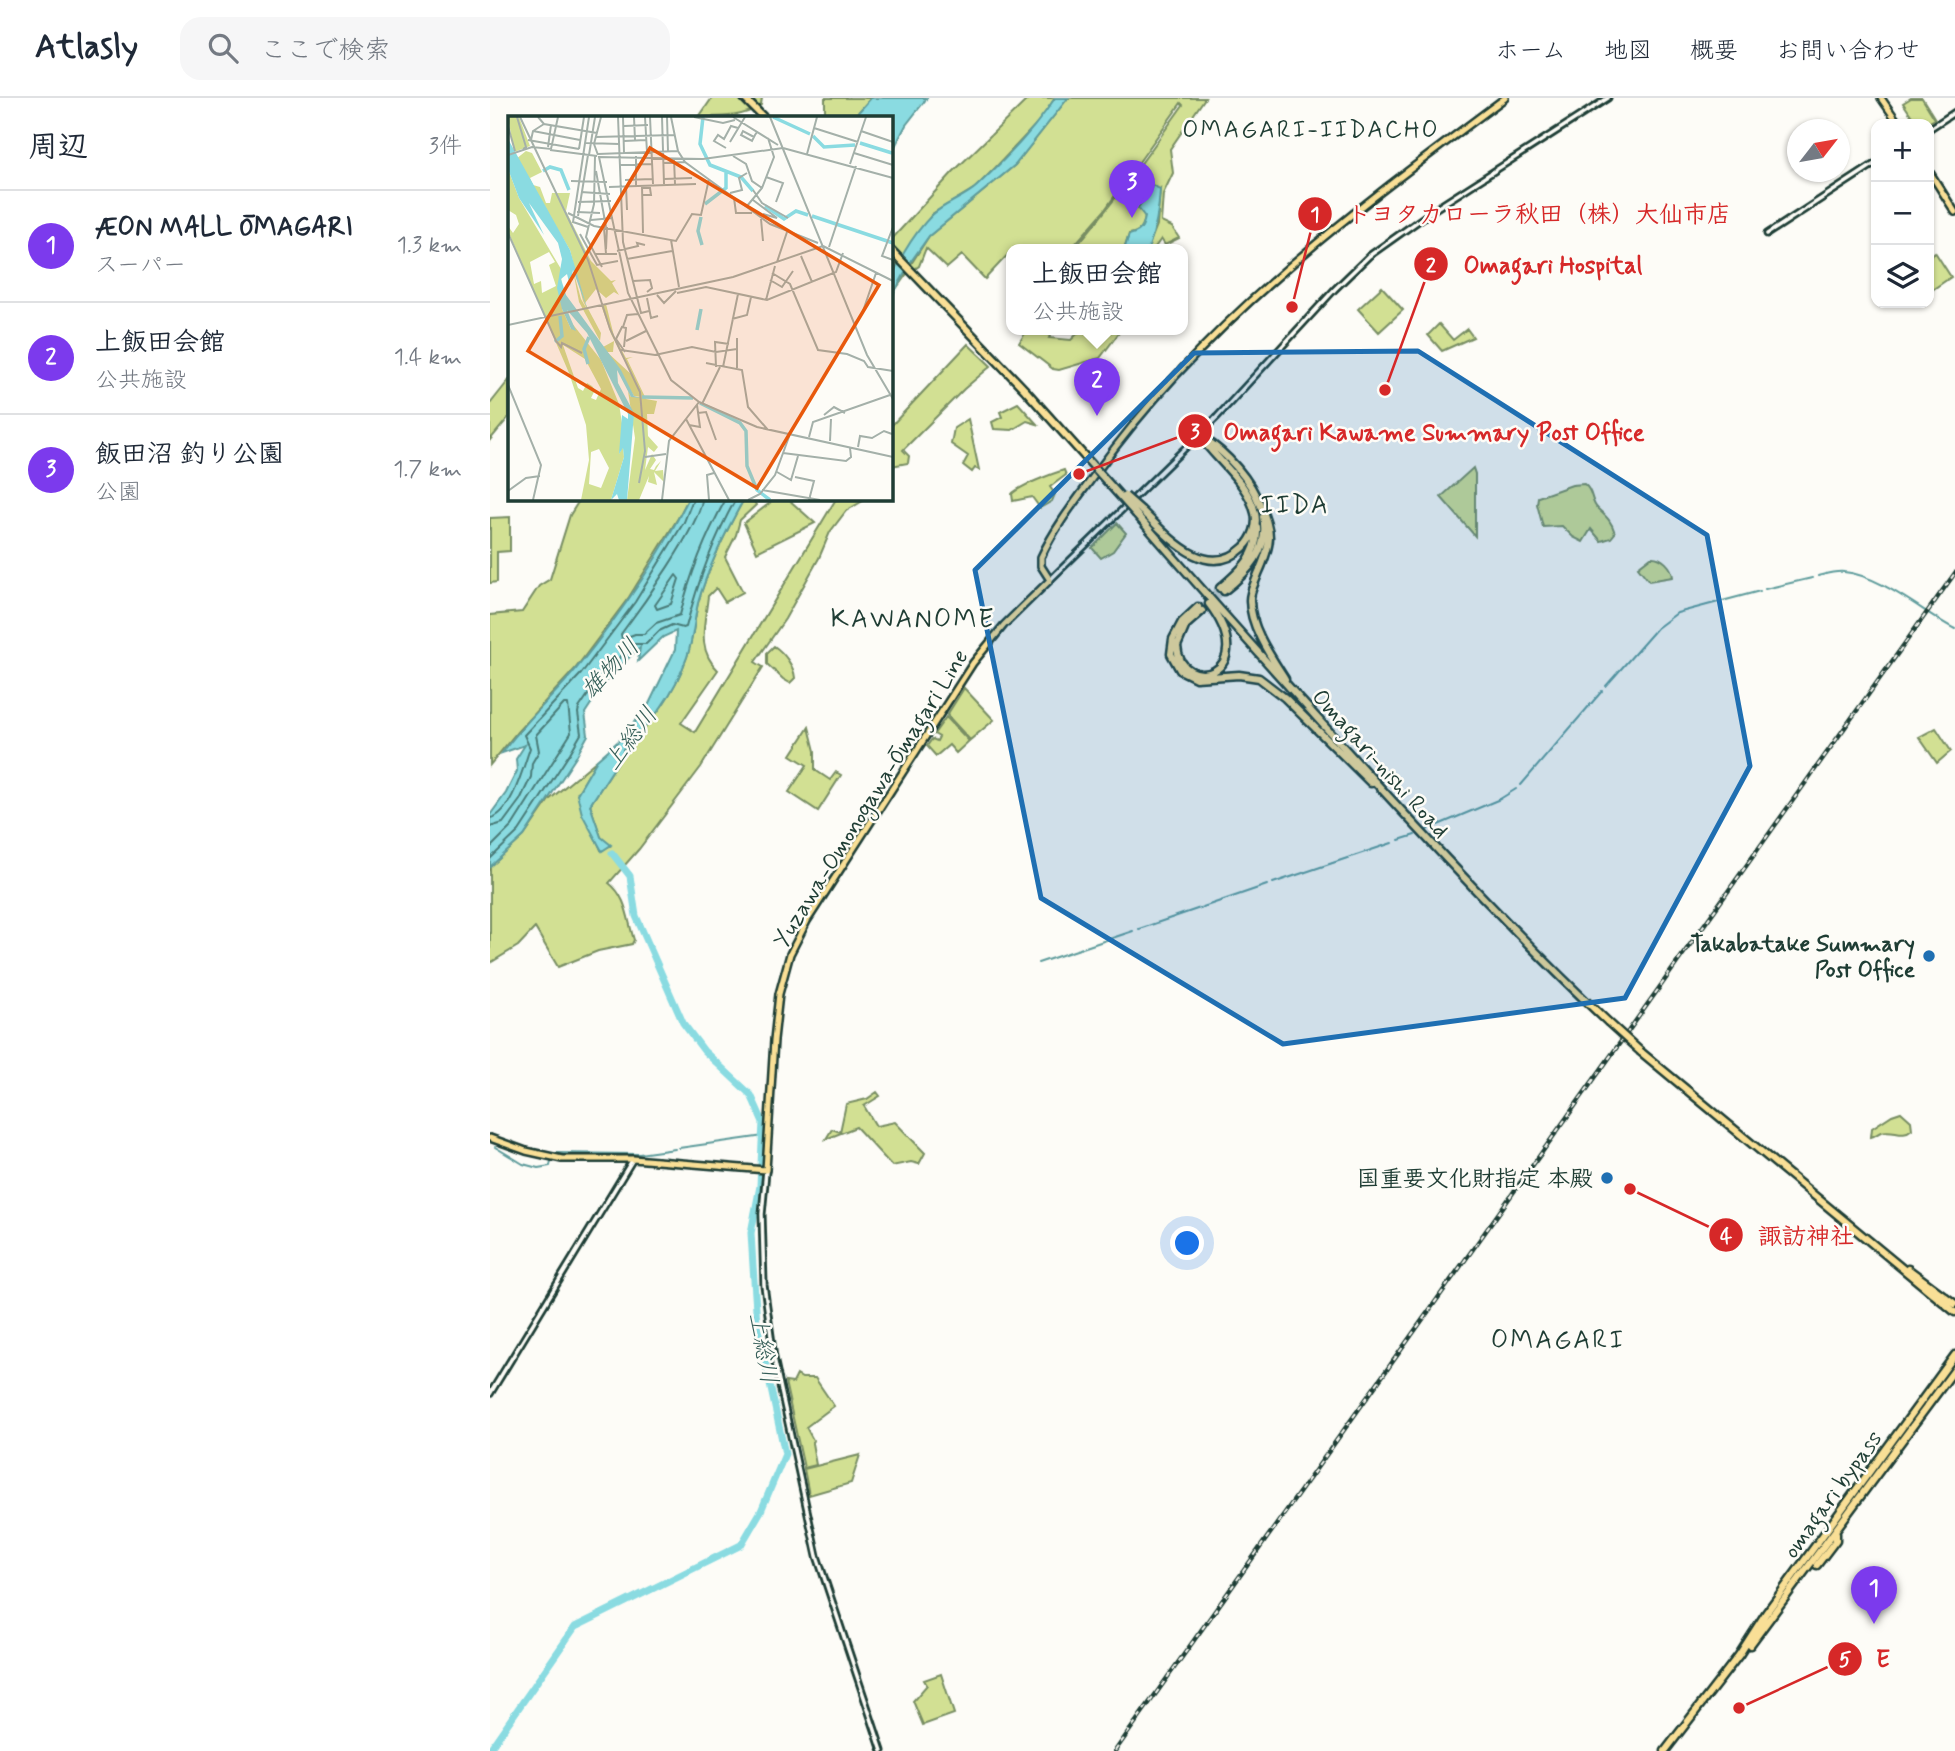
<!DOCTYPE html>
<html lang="ja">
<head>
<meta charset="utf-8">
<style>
	body { margin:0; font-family:Mynerve,"Klee One",sans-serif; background:#f6f6f7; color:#1f2937 }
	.controls { position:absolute; right:21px; top:21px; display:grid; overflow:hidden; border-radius:14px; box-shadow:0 2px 5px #0004 }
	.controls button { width:63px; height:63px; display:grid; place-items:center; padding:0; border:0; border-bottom:2px solid #e0e1e3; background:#fff; color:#1f2937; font:35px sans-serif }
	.compass { position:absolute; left:1297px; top:21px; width:63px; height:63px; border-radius:50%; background:#fff; box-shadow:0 2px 5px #0004; rotate:59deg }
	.you { position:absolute; left:698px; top:1146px; width:24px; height:24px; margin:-18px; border:5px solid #fff; border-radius:50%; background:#1a73e8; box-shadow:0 0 0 10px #1a73e833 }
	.badge { display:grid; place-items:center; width:46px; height:46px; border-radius:50%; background:#7c3aed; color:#fff; font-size:23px; font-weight:700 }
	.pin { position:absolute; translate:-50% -58px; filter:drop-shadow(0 2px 4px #0008) }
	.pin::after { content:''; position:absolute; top:37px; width:24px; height:21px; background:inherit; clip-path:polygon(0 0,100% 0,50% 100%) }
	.popup { position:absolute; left:516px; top:146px; width:182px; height:91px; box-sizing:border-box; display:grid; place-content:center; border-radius:14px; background:#fff; filter:drop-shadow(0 2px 5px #0005); font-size:23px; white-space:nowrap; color:#747a83 }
	.popup b { font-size:26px; color:#1f2937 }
	.popup::after { content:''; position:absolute; left:50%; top:100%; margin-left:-14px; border:14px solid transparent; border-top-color:#fff }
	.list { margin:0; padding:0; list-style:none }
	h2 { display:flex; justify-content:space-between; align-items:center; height:91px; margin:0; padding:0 28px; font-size:30px }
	h2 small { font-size:23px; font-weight:400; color:#747a83 }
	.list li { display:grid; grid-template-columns:46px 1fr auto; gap:21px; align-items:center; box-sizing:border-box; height:112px; padding:0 28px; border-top:2px solid #e0e1e3 }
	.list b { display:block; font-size:26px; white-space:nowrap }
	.list p { margin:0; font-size:23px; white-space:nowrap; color:#747a83 }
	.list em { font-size:23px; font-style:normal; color:#747a83 }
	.icon { flex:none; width:38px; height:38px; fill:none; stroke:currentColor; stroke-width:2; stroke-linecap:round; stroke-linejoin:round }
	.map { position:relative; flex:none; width:1465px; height:1653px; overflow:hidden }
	header { display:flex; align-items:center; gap:42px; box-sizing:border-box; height:98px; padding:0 35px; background:#fff; border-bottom:2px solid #e0e1e3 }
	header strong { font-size:33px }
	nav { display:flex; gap:38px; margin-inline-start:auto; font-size:24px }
	.search { width:490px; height:63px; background:#f6f6f7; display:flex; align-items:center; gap:18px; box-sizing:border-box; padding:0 24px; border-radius:21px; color:#747a83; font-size:26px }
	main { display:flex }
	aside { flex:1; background:#fff }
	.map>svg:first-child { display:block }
	.green { fill:#d2e093; stroke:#788e64; stroke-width:2 }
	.water { fill:#8adbe1; stroke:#5f9c9c; stroke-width:2 }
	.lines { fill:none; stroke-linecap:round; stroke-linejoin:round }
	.shore { stroke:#4a7c79; stroke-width:2 }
	.stream { stroke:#5f9c9c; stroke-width:2 }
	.river { stroke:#8adbe1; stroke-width:7 }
	.highway-tunnel { stroke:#d1d6d0; stroke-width:6; stroke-dasharray:6 3; stroke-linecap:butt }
	.minor-casing { stroke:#1f3d34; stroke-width:9 }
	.major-casing { stroke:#1f3d34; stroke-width:10 }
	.highway-casing { stroke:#1f3d34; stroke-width:11 }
	.minor { stroke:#fdfcf7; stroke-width:3.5 }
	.major { stroke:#f9df96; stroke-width:5 }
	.highway { stroke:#f9df96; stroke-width:6 }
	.rail-casing { stroke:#1f3d34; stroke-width:4.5 }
	.rail { stroke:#fdfcf7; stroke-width:2; stroke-dasharray:5; stroke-linecap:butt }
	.highway-bridge-casing { stroke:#1f3d34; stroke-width:11; stroke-linecap:butt }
	.highway-bridge { stroke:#f9df96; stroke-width:6 }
	.marked { fill:#1f6fb2; fill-opacity:0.2; stroke:#1f6fb2; stroke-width:5; stroke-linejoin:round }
	.poi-dot { fill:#1f6fb2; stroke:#fdfcf7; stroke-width:2.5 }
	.labels { text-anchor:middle; stroke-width:5; stroke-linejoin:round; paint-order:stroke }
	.street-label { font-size:23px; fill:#1f3d34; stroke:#fdfcf7 }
	.poi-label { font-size:23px; font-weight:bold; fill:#1f3d34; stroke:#fdfcf7; text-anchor:end }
	.neighbourhood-label { font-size:24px; letter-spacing:2px; fill:#1f3d34; stroke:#fdfcf7 }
	.water-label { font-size:24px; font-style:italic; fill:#345d57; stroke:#fdfcf7 }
	.quarter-label { font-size:26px; letter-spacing:2px; fill:#1f3d34; stroke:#fdfcf7 }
	.inset-river { fill:none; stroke:#8adbe1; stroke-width:3.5 }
	.inset-road { fill:none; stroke:#a4b0a9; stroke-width:2 }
	.view { fill:#e8590c; fill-opacity:0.15; stroke:#e8590c; stroke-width:3.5 }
	.inset-edge { fill:none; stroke:#1f3d34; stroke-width:3.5 }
	.leader { fill:none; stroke:#d62828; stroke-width:2.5 }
	.callout-dot { fill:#d62828; stroke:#fdfcf7; stroke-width:2.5 }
	.mark-label { font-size:21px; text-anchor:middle; font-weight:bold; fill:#fff }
	.callout-label { font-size:24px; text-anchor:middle; font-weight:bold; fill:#d62828; stroke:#fdfcf7; stroke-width:5; stroke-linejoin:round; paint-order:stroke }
</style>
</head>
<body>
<header>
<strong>Atlasly</strong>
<div class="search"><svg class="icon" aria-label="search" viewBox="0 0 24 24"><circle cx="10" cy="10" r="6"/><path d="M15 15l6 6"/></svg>ここで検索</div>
<nav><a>ホーム</a><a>地図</a><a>概要</a><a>お問い合わせ</a></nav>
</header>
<main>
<aside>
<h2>周辺<small>3件</small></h2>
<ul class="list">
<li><span class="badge">1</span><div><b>ÆON MALL ŌMAGARI</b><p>スーパー</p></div><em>1.3 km</em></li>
<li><span class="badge">2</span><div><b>上飯田会館</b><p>公共施設</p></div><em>1.4 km</em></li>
<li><span class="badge">3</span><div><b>飯田沼 釣り公園</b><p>公園</p></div><em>1.7 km</em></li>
</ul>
</aside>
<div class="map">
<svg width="1465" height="1653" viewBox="0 0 1465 1653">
	<rect width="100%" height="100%" fill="#fdfcf7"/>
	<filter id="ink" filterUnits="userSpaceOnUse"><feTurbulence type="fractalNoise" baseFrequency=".0143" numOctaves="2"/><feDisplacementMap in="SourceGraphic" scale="14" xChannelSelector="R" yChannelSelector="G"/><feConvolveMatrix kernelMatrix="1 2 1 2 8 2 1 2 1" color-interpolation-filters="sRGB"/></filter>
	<g filter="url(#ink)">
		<path class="green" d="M222 0H272L271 7C253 20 231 19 209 19Z
			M335 0H381L364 19H335Z
			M539 0H565L551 21 505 70 485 90 442 116 401 180V142L463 74Z
			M578 0H715L680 51 683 75 673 96 671 124 682 129 689 140 675 147 671 141 663 152H657L667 127 670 91 652 114 655 119C653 130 650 134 639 136L634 152H583C623 106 658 56 693 7L691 5 614 113 580 152 524 150 495 181 472 157 457 170 436 150 429 168 416 177 401 198V191L403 194 439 138 525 67Z
			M1421 0H1432L1445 21 1436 26H1427L1413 5Z
			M1445 154 1461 179 1439 194V159Z
			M892 189 913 212 889 234 868 211Z
			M949 226 963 242 977 231 983 239 952 253 938 237Z
			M537 232H563L559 240 581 242 591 232H631L610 260 569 272 563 271 529 245Z
			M478 246 501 268 474 291 413 352 419 358 418 365 401 368V328Z
			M19 282V319L0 342V306Z
			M528 305 547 326 537 323 522 332 504 331 502 324 512 319 510 314Z
			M478 321 489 372 485 370 482 374 473 367 478 358 461 346 464 330Z
			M983 370 985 376V438L951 399Z
			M574 372 576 377 560 389 565 396 562 403 550 410 542 399 523 403 522 396C527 389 564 375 574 372Z
			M1094 386C1104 393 1100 404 1108 411 1117 419 1122 424 1125 435L1121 440 1111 443 1101 431 1093 444 1083 439 1072 428 1053 429 1047 406 1048 399 1082 387Z
			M90 401H198L188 420 139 499 85 571 27 634 0 667V517L32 514 49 488 60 481 80 417Z
			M254 401H263L266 407 250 422 246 437 235 459 253 494 235 504 226 490 218 498C215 526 206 551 228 572L191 625 205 634 346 401H376L356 413 340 434 329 460 295 521 265 564 273 569 211 669 149 751 119 785C137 799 137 820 144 842L142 846 108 853 68 869 45 830 28 848 0 865V769L34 738 59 702 107 662 87 696 111 752 120 748 111 739 100 707 133 656V651C163 625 184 596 197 559 203 542 204 523 208 505 218 469 236 433 254 401Z
			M285 401H298L325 425 267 454 254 425Z
			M20 419V453L7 454V484L0 485V420Z
			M627 425 636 435 623 453 611 460 602 450Z
			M1161 459C1172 458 1182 469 1183 479L1159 483 1148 469Z
			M284 548C294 555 304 568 305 580L300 585 293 581 277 566V555Z
			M474 590 504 622 480 642 457 617Z
			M456 619 479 643 466 655 459 647 446 658 437 648 442 641 447 643 449 639 444 636Z
			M319 629 325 653V672L340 682 346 674 351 677 328 713 299 694 317 667 301 657Z
			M1446 630 1461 653 1447 665 1429 639Z
			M387 994 390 998 374 1008 386 1028 405 1024 435 1055 429 1066 421 1064 402 1068 366 1029 336 1041 342 1031 350 1034 356 1006 377 1001Z
			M1411 1014 1421 1023 1422 1031C1412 1040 1404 1030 1391 1034 1388 1035 1385 1038 1381 1039L1382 1030 1402 1017Z
			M307 1277 312 1280H325L344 1308 316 1329 323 1342 322 1345 326 1367 314 1370 295 1284 303 1285Z
			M370 1357 361 1385 319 1397 314 1371Z
			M451 1576 464 1616 433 1627 423 1603 437 1587 434 1582Z"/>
		<path class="water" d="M381 0H437L416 27 401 56V19H364Z
			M565 0H578L525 67 439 138 422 162 404 195C393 178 429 130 442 117 455 105 474 100 487 88 515 62 544 32 565 0Z
			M662 87 670 91C669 112 666 129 659 149L657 152H634L639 137C650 134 653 130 655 119L648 110Z
			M198 401H254C236 433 218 469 208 505 204 523 203 542 197 559 184 596 163 625 133 651V656L100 707 111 739 121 747 112 753 92 716 87 696 107 662 133 639 158 608 185 552 186 533 173 539 148 563 150 549 118 580 95 615 98 637 86 659 34 738 0 769V717L16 695 27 673 26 661 35 647 12 655C34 624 62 600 86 571 128 519 169 461 198 401Z"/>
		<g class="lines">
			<path class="shore" d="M212 401C211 426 149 512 131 536L132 541 145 536H154L166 525 190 517C200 477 216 437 236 401
				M186 477 189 481 181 506 167 511 165 507Z
				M0 720C21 718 34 667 40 650L34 637 91 576 145 504 194 424 203 401
				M0 729 13 725 30 702 41 679 42 665 49 653 46 637 74 606H78L81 635 22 728 0 750
				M0 761 29 733 80 655 91 636 88 615 89 610 113 575 144 546H156L169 533 182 527 193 530 196 529C208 484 223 441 246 401"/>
			<path class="stream" d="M1328 478C1336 476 1345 473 1354 474 1390 477 1434 515 1465 531
				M1275 491 1322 480
				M1116 588 1167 530 1187 515 1270 493
				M1031 687 1112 593
				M948 727 1010 701 1026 691
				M937 732 942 729
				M909 742 925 737
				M783 785 902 745
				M649 831 777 787
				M548 865 643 833
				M5 1049 33 1066 48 1070 60 1068 61 1063
				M189 1050 274 1038
				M61 1055 149 1056 185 1051"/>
			<path class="river" d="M0 1651 85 1529 251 1447 271 1413 295 1356 267 1226 263 1168 261 1135 270 1088 273 1024 261 997 214 953 193 925 146 818 140 778 122 755"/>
			<path class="highway-tunnel" d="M708 509 730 490
				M712 513 734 493"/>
			<defs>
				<path id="minor" d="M1439 31 1465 14
					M1277 136 1386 65
					M560 482 727 319 845 191 879 158 945 111 1118 0
					M276 1073 272 1116 274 1187 284 1260 327 1458 392 1653
					M0 1296 143 1061"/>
				<path id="major" d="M1391 0 1409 26
					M1439 73 1465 114
					M0 1040 36 1053 72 1061H143L276 1072 284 942 289 896 300 856 317 823 483 565 514 527 560 482 551 468V459C565 429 587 401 606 375 718 219 864 113 1015 0"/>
				<path id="highway" d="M254 0 273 19
					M401 152 536 293
					M713 340C737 355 761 382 770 408
					M769 404C783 435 782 445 768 476 765 485 760 493 760 502 760 529 781 559 795 581
					M651 412C677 437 716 485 754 449 763 440 768 427 765 415 758 384 726 362 709 337
					M646 416C721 503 798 588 875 673 954 759 1033 844 1118 924
					M730 490C750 473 769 457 767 429
					M734 493C758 474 780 452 773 419
					M708 509 692 524 683 541 681 556 690 572 706 580 749 577 769 580 795 600 881 685
					M712 513 696 527 687 548C690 599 773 577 719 506
					M1151 954 1465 1214
					M1418 1171 1465 1206
					M1327 1467 1346 1442V1435
					M1260 1547 1465 1271
					M1175 1653 1249 1557 1276 1515 1465 1257"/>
			</defs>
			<use href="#minor" class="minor-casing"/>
			<use href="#major" class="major-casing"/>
			<use href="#highway" class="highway-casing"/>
			<use href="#minor" class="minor"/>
			<use href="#major" class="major"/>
			<use href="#highway" class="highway"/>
			<defs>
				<path id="rail" d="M625 1653 1465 475"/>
			</defs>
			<use href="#rail" class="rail-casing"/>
			<use href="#rail" class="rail"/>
			<defs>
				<path id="highway-bridge" d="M536 293 646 416
					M635 398 651 412
					M1118 924 1151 954"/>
			</defs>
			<use href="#highway-bridge" class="highway-bridge-casing"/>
			<use href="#highway-bridge" class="highway-bridge"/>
		</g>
	</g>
	<path class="marked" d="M928 253 1217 437 1260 668 1135 900 793 946 551 800 485 472 704 255Z"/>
	<g class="poi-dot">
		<circle cx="1439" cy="858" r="7"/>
		<circle cx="1117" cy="1080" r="7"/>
	</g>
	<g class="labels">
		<g class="street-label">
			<text transform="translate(891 665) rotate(48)" y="8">Omagari-nishi Road</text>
			<text transform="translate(380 700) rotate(-58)" y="8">Yuzawa-Omonogawa-Ōmagari Line</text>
			<text transform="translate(1342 1396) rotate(-54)" y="8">omagari bypass</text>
		</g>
		<g class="poi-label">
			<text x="1425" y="853">Takabatake Summary<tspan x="1425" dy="26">Post Office</tspan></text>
			<text x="1103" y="1088">国重要文化財指定 本殿</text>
		</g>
		<g class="neighbourhood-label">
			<text x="821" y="39">OMAGARI-IIDACHO</text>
		</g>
		<g class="water-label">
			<text transform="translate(120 570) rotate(-47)" y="8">雄物川</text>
			<text transform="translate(140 640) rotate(-53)" y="8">上総川</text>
			<text transform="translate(274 1250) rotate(80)" y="8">上総川</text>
		</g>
		<g class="quarter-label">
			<text x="805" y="415">IIDA</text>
			<text x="423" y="529">KAWANOME</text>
			<text x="1068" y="1250">OMAGARI</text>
		</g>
	</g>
	<g transform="translate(18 18)">
		<rect width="385" height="385" fill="#fdfcf7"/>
		<path d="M0 1H11L22 30 6 36ZM18 35 24 37 34 56 22 62 25 69 32 71 38 87H42L44 77H62L58 95 83 145 103 165 108 164 104 167 111 179 106 176 98 182 88 173 77 187 93 217 92 225 71 186 65 154 73 183 80 195 75 185 62 134 8 43ZM0 53 11 82 53 153 54 193 63 213V206L93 244 111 288 116 320 111 338 115 331 116 341 103 384H73L81 344 78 309 61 257 0 115V110L5 117 11 108 8 99 0 94ZM41 136 47 146 41 149 48 170 34 177 33 165 26 168 22 146ZM55 229 77 243 93 273 88 284 83 282 87 274 84 270 79 267 75 275 70 272ZM91 333 101 352 93 372 81 368 83 336ZM98 188 106 220 118 242 125 241 119 243 138 283 149 285 146 298H139L140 320 150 331 146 336 140 331 137 354 144 338 148 344 142 353 146 354 148 350 153 345 147 355 155 354 156 366 146 356 149 369 140 366 141 360 131 384H119L127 322 120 275 123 281H133L126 280 95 231 106 225 105 236H99L124 259 103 218 93 189Z" fill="#d2e093" fill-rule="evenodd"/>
		<path d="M0 23 62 134 80 195 65 154 62 170 59 158 53 163 58 179 113 254 126 280 133 282 123 281 109 254 110 267 126 297 119 384H111L109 378 103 384 116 341 115 332 111 338 114 299 120 303V298L79 217 59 194 68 215 63 213 54 193 49 172 54 143 50 127 21 87 36 119 11 82 0 53Z" fill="#8adbe1"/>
		<path class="inset-river" d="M195 1 192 28 202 49 233 61 245 75M265 1 302 18M305 20 316 31 347 29M352 27 384 37M35 55 42 51 53 54 61 74M197 88 218 72V56M257 90 276 103 288 95 300 99M304 100 385 127M193 101 190 115 194 129M189 214 193 193M47 226 54 220 52 200M80 248 76 233 81 221M134 281 185 282M192 287 232 307 238 315 239 350 249 374 262 384"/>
		<path class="inset-road" d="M9 1 18 31 15 33M12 1 80 144 102 213 132 276 137 335 131 367M30 1 36 8 89 17M110 1 115 126 133 197 141 195M115 1 116 37M126 1 127 24M137 1 139 36M142 1 145 68M154 1 156 68M159 1 160 35M163 1 170 35 177 46 262 108 310 127M186 1 215 7 227 4M225 1 270 29M262 1 359 239 385 283M0 10 7 35M116 10 140 9M306 12 350 26M25 15 72 24M353 15 385 26M88 21 166 19M246 21 235 15 233 19 244 25 247 19 249 16M20 24 71 33M23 24 25 15 36 8M116 25 138 24M222 26 237 1M78 27 111 28M40 31 43 9M218 32 206 25 210 19 216 23 223 10 230 12M275 32 385 62M71 33 76 1M42 34 89 40M346 37 385 49M90 38 170 35M299 38 309 1M0 39 24 31 43 33 50 1M81 39 87 1M90 39 86 28 93 1M87 40 86 88 78 121 94 151M128 40V70M225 40 238 48 244 65 254 72M166 43 167 68M156 47 177 46M342 48 358 1M112 49 144 48M88 55 98 111M258 61 275 67 268 86M156 63 184 62M117 64 144 63M63 65 99 66M118 70 119 94M134 70 135 117M101 71 188 68M134 72H142L143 79H134M245 74 254 87 280 102M73 76 102 78M222 77 234 74 231 62 239 57M226 82 228 97H244M245 84 269 102 255 98M70 86 103 85M239 90 254 72 266 41 260 22M69 96 92 97M60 97 86 110 168 125 184 98 193 99 201 63M70 100 80 39M253 103 255 125M83 104 105 102M80 111 65 106 81 1M385 111 374 140 385 144M96 112 98 138M0 117 48 225 53 231 54 227 74 237M72 118 89 149 110 145M163 124 171 171M315 130 385 165M321 131 348 50M98 133 99 111M109 135 130 130 129 127 137 129M87 138H109M293 140 304 166M119 143 164 135M269 146 279 116M264 157 282 168 310 234 339 238 356 245 360 251 385 255M262 164 274 171 285 155M125 165 142 164 144 172 139 176M169 177 198 171 259 184 328 156 335 137M149 179 156 187 168 175M139 182 143 202 150 200M258 184 267 150M355 195 368 157M224 203 239 199 243 181M0 209 225 161 315 130M115 211 119 199 130 198M118 225 138 215M116 231 118 212 114 211 108 223 117 236M113 234 147 239 184 231 208 236 229 233M198 247 234 254 240 291 260 314M208 251 207 226 221 228M215 251 230 178M229 252V222M0 269 33 349 25 384M385 283V331M191 286 249 311 385 341M194 288 212 251M190 297 198 296 208 324M316 299 326 291 337 297M178 303 221 384M181 309 192 311 189 289M301 321 305 306 382 279M322 325 323 303M350 331 352 320 364 322 376 315 384 318M275 337 338 345 343 341 342 332M137 341 158 338M269 356 283 364 290 340M287 361 306 365 301 384M254 374 312 384M0 375 18 362 32 360M154 384 161 325 191 286 163 264 120 177 91 41 195 43 275 32M201 384 199 359 206 357M240 384 252 378 267 359 282 318"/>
		<path class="view" d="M142 32 371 169 249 372 20 235Z"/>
		<rect width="385" height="385" class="inset-edge"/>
	</g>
	<path class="leader" d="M802 209L825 116M895 292L941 166M589 376L705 333M1140 1091L1236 1137M1249 1610L1355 1561"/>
	<g class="callout-dot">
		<circle cx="802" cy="209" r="7"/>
		<circle cx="895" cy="292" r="7"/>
		<circle cx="589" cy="376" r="7"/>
		<circle cx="1140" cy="1091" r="7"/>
		<circle cx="1249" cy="1610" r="7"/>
		<circle cx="825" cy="116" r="18"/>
		<circle cx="941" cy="166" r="18"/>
		<circle cx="705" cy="333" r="18"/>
		<circle cx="1236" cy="1137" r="18"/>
		<circle cx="1355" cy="1561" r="18"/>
	</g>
	<g class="mark-label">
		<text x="825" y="123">1</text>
		<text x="941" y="174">2</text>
		<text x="705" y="340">3</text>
		<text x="1236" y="1145">4</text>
		<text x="1355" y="1568">5</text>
	</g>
	<g class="callout-label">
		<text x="1049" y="124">トヨタカローラ秋田（株）大仙市店</text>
		<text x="1063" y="175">Omagari Hospital</text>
		<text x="944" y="342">Omagari Kawame Summary Post Office</text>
		<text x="1316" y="1146">諏訪神社</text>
		<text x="1393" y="1569">E</text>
	</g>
</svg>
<div class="controls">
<button>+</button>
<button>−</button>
<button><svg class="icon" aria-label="layers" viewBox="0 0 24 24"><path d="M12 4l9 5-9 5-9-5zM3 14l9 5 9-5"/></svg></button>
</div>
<svg class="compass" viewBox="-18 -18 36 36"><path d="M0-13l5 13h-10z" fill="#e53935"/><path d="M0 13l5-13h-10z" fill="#747a83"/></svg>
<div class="you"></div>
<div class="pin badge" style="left:1384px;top:1526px">1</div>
<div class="pin badge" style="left:607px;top:318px">2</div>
<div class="popup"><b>上飯田会館</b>公共施設</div>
<div class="pin badge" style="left:642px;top:120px">3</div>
</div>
</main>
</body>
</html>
